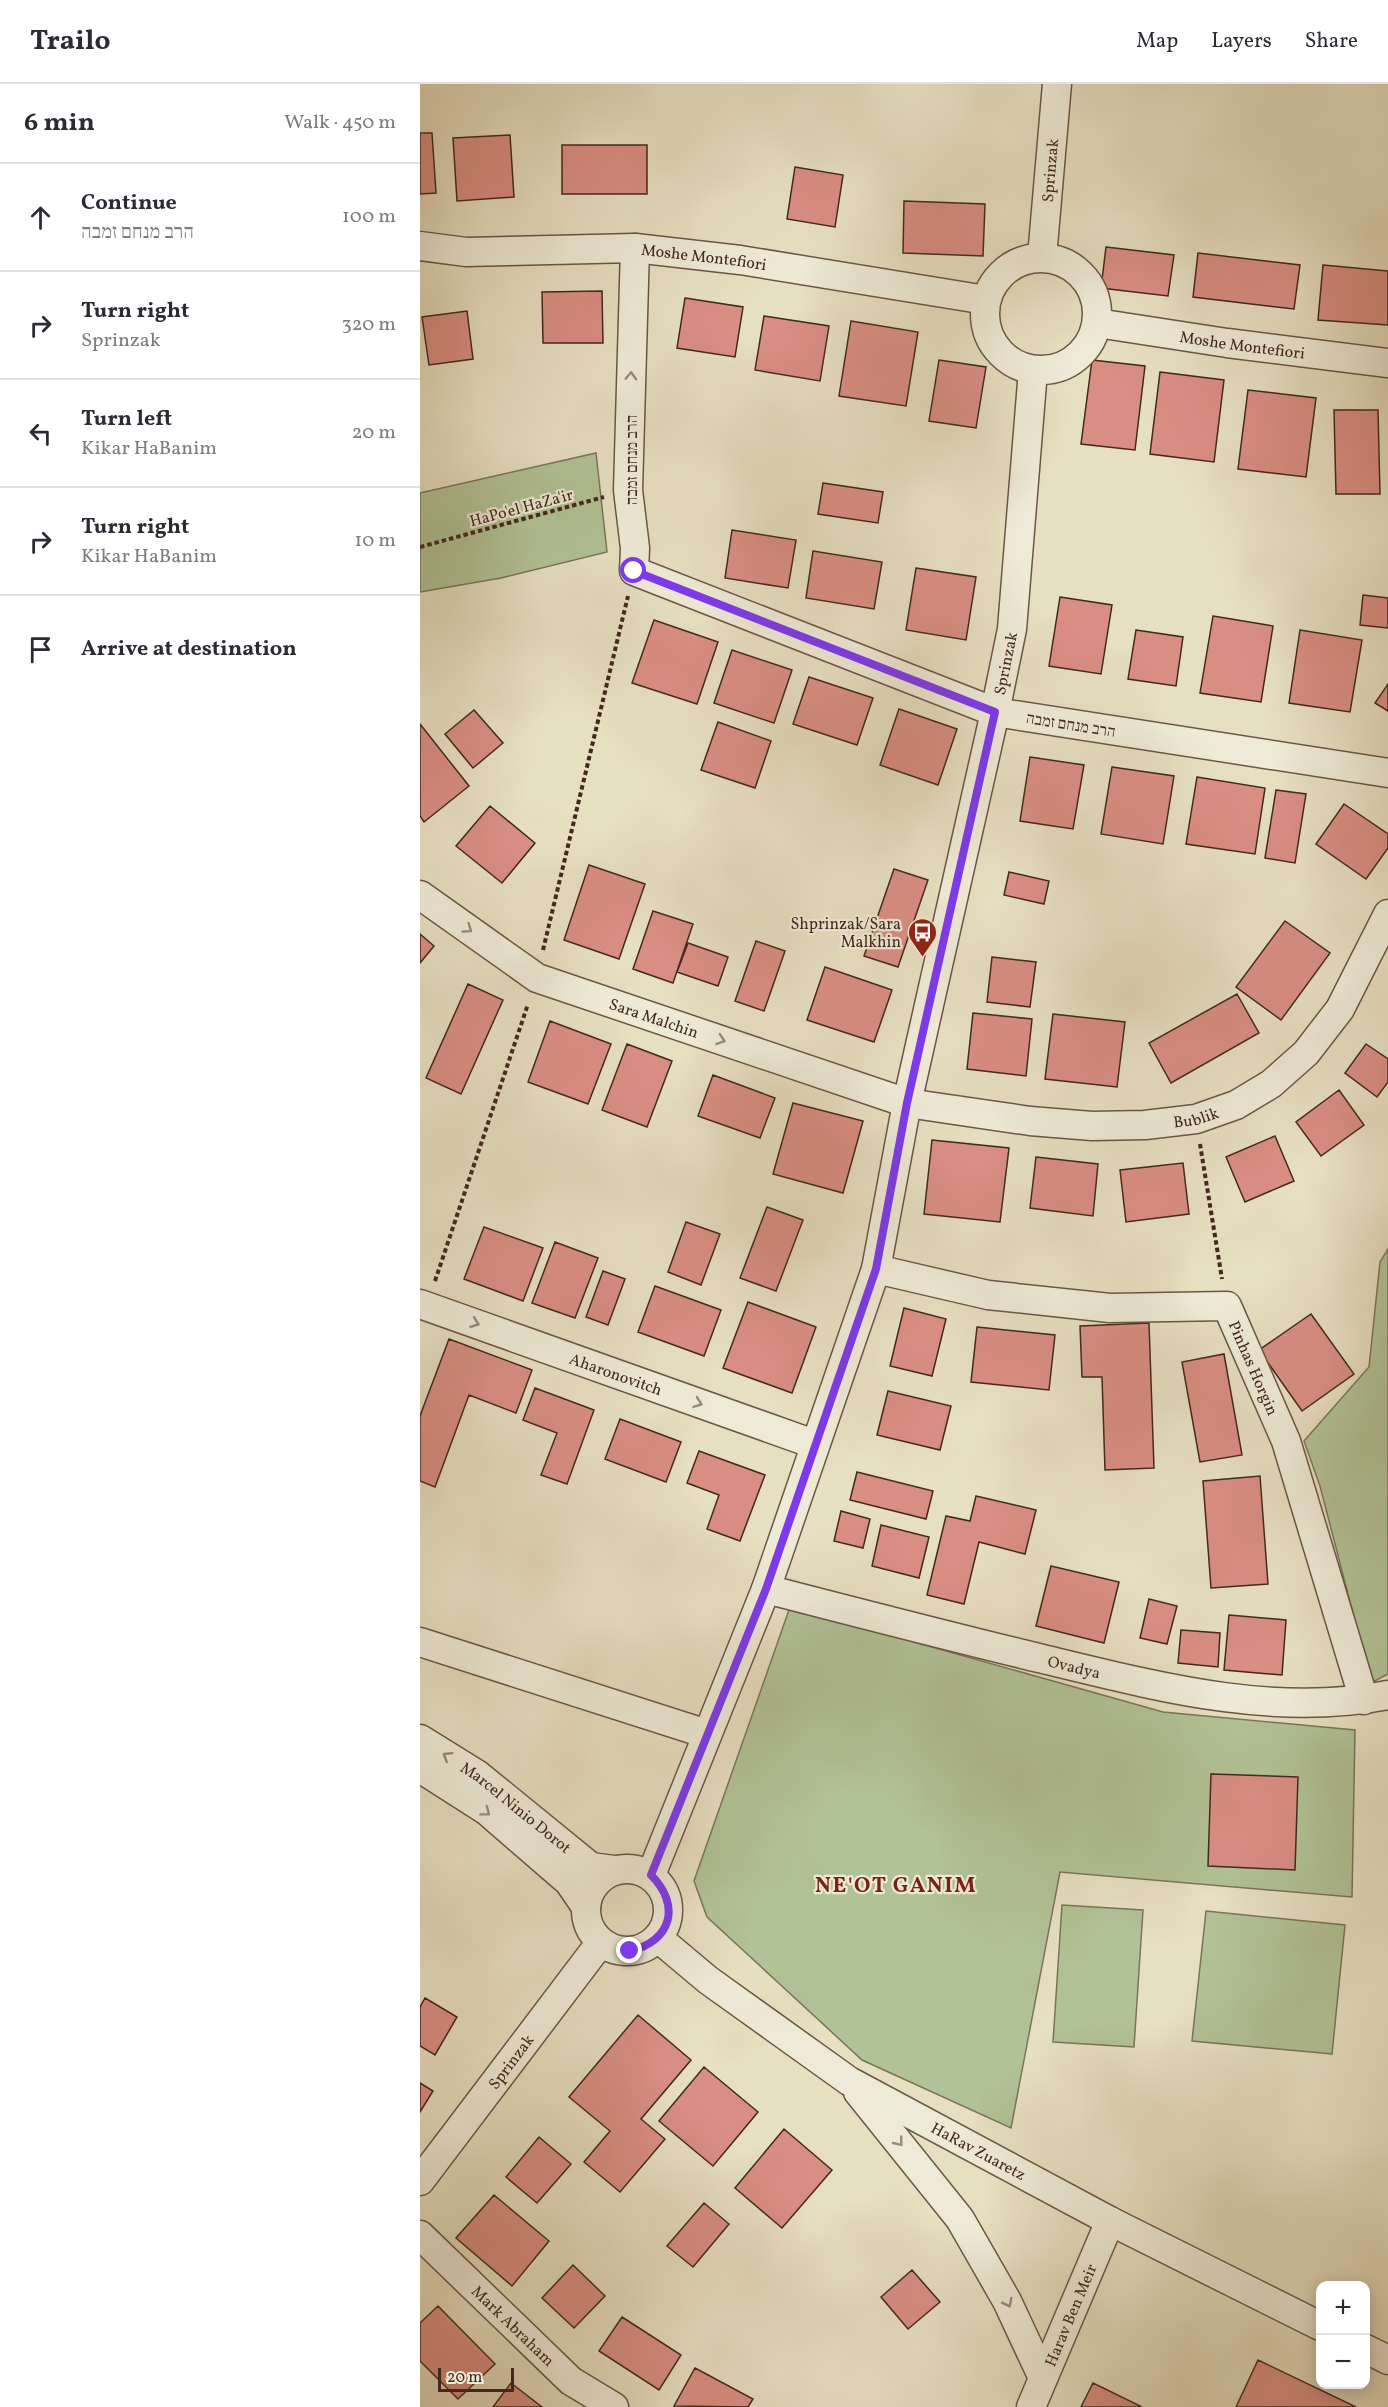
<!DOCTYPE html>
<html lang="en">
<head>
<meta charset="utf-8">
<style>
	body { margin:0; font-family:Vollkorn,"Frank Ruhl Libre",serif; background:#f7f7f7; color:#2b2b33 }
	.controls { position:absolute; right:18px; bottom:18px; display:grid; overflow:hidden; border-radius:12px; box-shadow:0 3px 15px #0003 }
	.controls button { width:54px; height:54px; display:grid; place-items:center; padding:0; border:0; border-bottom:2px solid #e1e1e2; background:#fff; color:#2b2b33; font:30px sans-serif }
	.scale { position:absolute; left:18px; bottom:15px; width:76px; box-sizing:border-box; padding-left:6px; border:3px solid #42281e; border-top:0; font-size:16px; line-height:21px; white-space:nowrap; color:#42281e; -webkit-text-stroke:4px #efead7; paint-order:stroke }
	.stop { position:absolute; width:18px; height:18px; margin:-14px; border:4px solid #7c3aed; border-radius:50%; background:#fff }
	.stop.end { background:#7c3aed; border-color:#fff; box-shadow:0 2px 6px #0008 }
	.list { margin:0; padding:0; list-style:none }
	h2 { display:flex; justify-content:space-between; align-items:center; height:78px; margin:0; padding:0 24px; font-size:26px }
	h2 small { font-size:20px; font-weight:400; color:#7c7c81 }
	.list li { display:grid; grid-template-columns:39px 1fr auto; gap:18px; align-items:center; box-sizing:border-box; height:108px; padding:0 24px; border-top:2px solid #e1e1e2 }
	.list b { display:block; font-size:22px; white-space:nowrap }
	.list p { margin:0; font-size:20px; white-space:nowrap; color:#7c7c81 }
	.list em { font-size:20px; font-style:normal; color:#7c7c81 }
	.icon { flex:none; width:33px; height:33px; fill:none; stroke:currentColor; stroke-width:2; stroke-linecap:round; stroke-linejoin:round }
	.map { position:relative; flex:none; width:968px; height:2323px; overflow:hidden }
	header { display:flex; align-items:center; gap:36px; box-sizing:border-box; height:84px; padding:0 30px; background:#fff; border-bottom:2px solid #e1e1e2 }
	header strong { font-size:28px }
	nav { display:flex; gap:33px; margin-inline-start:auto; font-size:21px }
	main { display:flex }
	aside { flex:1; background:#fff }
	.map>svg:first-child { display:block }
	.green { fill:#b1c296; stroke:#7a755a; stroke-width:1.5 }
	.building { fill:#d98e83; stroke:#42281e; stroke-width:1.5 }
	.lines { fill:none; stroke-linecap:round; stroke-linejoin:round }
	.minor-casing { stroke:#6b5647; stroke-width:31 }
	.path { stroke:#42281e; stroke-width:4; stroke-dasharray:4.5 3; stroke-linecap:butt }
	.minor { stroke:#efead7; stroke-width:28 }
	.oneway { stroke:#98897a }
	.route { stroke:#7c3aed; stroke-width:8 }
	.labels { text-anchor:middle; stroke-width:4.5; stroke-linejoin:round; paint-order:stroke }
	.street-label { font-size:16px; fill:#42281e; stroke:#efead7 }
	.poi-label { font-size:16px; fill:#42281e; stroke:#efead7; text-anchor:end }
	.district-label { font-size:22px; font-weight:bold; letter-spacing:1.5px; fill:#7a1f14; stroke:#efead7 }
</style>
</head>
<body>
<header>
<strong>Trailo</strong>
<nav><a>Map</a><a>Layers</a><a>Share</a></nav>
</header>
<main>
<aside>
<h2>6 min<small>Walk · 450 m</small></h2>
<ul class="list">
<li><svg class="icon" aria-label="ahead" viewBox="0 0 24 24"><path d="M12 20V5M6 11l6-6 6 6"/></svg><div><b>Continue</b><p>הרב מנחם זמבה</p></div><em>100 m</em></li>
<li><svg class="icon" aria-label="right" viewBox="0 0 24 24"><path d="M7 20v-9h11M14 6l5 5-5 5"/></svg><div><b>Turn right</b><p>Sprinzak</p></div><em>320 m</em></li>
<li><svg class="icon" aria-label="left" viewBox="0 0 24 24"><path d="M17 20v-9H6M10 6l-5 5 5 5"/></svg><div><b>Turn left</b><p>Kikar HaBanim</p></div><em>20 m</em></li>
<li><svg class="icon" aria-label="right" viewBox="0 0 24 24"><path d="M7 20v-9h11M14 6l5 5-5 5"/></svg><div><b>Turn right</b><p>Kikar HaBanim</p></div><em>10 m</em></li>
<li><svg class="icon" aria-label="arrive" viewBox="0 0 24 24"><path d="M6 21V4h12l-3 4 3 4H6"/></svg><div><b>Arrive at destination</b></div></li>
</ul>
</aside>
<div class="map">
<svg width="968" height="2323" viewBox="0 0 968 2323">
	<rect width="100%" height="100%" fill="#e7dfc1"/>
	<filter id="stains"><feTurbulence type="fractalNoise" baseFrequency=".00333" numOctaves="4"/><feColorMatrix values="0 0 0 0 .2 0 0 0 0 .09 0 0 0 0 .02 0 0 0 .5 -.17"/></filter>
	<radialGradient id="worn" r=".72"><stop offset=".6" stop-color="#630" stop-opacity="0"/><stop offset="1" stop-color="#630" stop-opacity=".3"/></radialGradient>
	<path class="green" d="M176 369 187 468 81 494 0 508V409Z
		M968 1165V1590L951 1599 900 1402 884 1357 949 1283 960 1178Z
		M370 1523 743 1628 935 1646 932 1813 640 1788 591 2044 442 1976 287 1833 274 1797Z
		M642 1821 723 1826 714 1963 633 1958Z
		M786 1827 925 1841 912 1970 772 1957Z"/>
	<path class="building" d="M0 49H12L16 109 0 110Z
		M90 51 94 113 37 117 33 54Z
		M142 61H227V110H142Z
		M375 83 423 91 415 143 367 135Z
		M484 117 565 120 563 172 483 169Z
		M686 163 754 171 748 212 681 204Z
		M778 169 880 181 874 225 773 213Z
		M903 181 968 187V241L898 236Z
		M182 207 183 259H123L122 208Z
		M265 214 323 223 315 273 257 264Z
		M47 227 53 275 9 281 2 233Z
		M344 232 409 242 400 297 335 286Z
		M431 237 498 248 486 322 419 312Z
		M519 276 566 283 556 344 509 337Z
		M672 276 725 282 715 366 661 360Z
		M740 288 804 296 794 378 730 370Z
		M828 306 896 314 886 393 818 385Z
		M914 326H958L960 410H916Z
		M403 399 463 408 458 439 398 430Z
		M312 446 376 456 368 504 305 494Z
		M393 467 462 478 454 525 386 514Z
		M496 484 556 493 546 556 486 546Z
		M943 511 968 514V544L940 541Z
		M640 513 692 521 681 590 629 582Z
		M793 532 853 542 841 618 780 609Z
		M234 536 298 558 277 620 212 599Z
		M716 546 763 553 756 602 708 595Z
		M880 546 942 556 930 628 869 619Z
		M312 566 372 586 354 639 294 619Z
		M389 593 453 614 437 661 373 640Z
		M968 600V627L955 619Z
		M479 625 537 645 518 701 460 681Z
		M54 626 83 659 53 684 25 650Z
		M298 638 351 657 335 704 281 686Z
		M0 640 49 702 4 738 0 732Z
		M610 673 664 681 653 745 600 737Z
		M692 683 754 692 743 760 681 750Z
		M777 693 845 704 835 770 766 760Z
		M856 706 886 710 875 779 845 774Z
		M924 720 968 750V764L946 795 896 760Z
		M70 722 115 759 82 799 36 762Z
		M169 781 225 800 199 875 144 856Z
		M474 785 508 796 478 883 444 872Z
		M589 788 629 797 624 820 584 811Z
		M233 827 273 840 253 899 213 885Z
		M865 837 910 869 861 936 816 903Z
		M0 850 14 862 0 879Z
		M336 857 365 867 344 927 315 917Z
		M268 859 308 873 298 902 257 888Z
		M572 873 616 878 610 923 567 918Z
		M405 883 472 906 454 958 387 936Z
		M48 900 83 916 41 1010 6 994Z
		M817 910 839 949 751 999 729 959Z
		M553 929 612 935 606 992 547 985Z
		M633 930 705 938 697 1003 625 995Z
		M130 937 191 960 168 1020 108 998Z
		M207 960 252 977 227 1043 182 1026Z
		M946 960 968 975V998L957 1013 925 989Z
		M293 991 355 1014 340 1054 278 1032Z
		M919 1006 944 1041 901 1072 876 1038Z
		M373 1019 443 1037 423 1109 353 1090Z
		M855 1052 874 1097 825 1118 806 1073Z
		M512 1056 589 1064 580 1138 504 1130Z
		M616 1073 678 1080 673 1132 610 1124Z
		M763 1079 769 1130 706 1138 700 1086Z
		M347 1123 383 1136 356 1207 320 1194Z
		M266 1138 300 1150 281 1201 248 1188Z
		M64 1143 123 1164 103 1217 44 1195Z
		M135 1158 178 1174 155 1234 112 1219Z
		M183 1187 205 1195 188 1241 166 1233Z
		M235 1202 301 1226 284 1272 218 1248Z
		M328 1218 396 1243 372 1309 303 1284Z
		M484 1224 526 1235 512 1292 470 1282Z
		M891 1230 934 1290 882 1327 839 1266Z
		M729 1239 734 1384 685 1386 682 1293H662L660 1242Z
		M557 1243 635 1251 629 1306 551 1298Z
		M29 1255 112 1286 96 1329 49 1311 15 1403 0 1397V1332Z
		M804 1270 822 1371 780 1378 762 1278Z
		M115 1304 174 1326 147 1400 121 1391 137 1349 103 1336Z
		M468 1307 531 1322 520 1366 457 1351Z
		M200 1335 261 1358 246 1398 185 1375Z
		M279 1367 345 1391 320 1457 287 1445 299 1411 267 1399Z
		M437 1388 513 1407 506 1435 430 1416Z
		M840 1392 848 1500 791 1504 783 1397Z
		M556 1412 616 1426 605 1470 559 1458 544 1520 507 1511 526 1432 550 1437Z
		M421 1427 450 1435 443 1464 414 1457Z
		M461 1441 509 1453 499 1494 452 1482Z
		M631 1482 699 1498 684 1559 616 1542Z
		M729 1515 757 1522 747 1560 720 1554Z
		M809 1531 866 1536 862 1591 804 1586Z
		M761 1546 800 1549 798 1583 758 1579Z
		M791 1690 878 1693 875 1786 788 1782Z
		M5 1914 37 1933 15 1971 0 1962V1923Z
		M218 1931 271 1976 221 2035 245 2055 200 2108 164 2078 190 2047 149 2013Z
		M284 1983 338 2028 293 2082 239 2037Z
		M0 1999 13 2007 0 2028Z
		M364 2045 412 2086 362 2144 315 2104Z
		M119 2053 151 2080 117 2119 86 2093Z
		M74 2111 129 2157 92 2202 36 2154Z
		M284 2119 309 2140 273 2183 247 2162Z
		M153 2181 185 2212 154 2244 122 2214Z
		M492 2186 520 2218 488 2245 461 2213Z
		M18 2222 75 2280 38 2315 0 2277V2239Z
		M202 2233 261 2271 239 2306 179 2267Z
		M838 2276 936 2323H816Z
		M275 2284 333 2315 328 2323 254 2322Z
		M91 2299 122 2323H73Z
		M673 2299 722 2323H661Z"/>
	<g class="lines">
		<defs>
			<g id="minor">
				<path id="s1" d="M0 162 46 168 215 164 320 176 566 216"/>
				<path d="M215 164 208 406 215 464 214 487 575 628 968 689"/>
				<path id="s2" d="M622 173 637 0"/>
				<circle cx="621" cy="230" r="56"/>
				<path id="s3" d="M677 239 807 259 968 279"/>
				<path id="s4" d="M0 811 117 894 487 1019 610 1037 672 1042 725 1041 776 1035 816 1021 851 1000 886 969 920 925 968 830"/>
				<path id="s5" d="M456 1185 568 1211 690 1224 807 1222 866 1357 944 1616"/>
				<path id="s6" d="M0 1220 394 1360"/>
				<path id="s7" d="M346 1505C439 1529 531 1553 623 1575 735 1602 853 1634 968 1611"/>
				<path d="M0 1558 287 1650"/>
				<path id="s8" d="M0 1655 58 1691 171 1783 194 1786"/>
				<path d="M0 1684 67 1727 149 1798 166 1823"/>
				<circle cx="207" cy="1826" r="41"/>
				<path id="s9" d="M231 1791 346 1505 456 1185 487 1019 575 628 592 545 613 286"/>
				<path id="s10" d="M238 1854 288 1896 429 1997 690 2137 900 2242"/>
				<path d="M438 2008 540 2135 587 2217 623 2294"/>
				<path id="s11" d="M0 2097 181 1858"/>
				<path id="s12" d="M0 2151 151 2297 194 2323"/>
				<path d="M946 2265 968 2276"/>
				<path id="s13" d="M611 2323 690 2137"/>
			</g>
		</defs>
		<use href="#minor" class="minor-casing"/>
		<path class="path" d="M0 463 184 413
			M123 866 208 512
			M780 1060 802 1195
			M15 1197 108 920"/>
		<use href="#minor" class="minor"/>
	</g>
	<defs><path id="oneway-chevron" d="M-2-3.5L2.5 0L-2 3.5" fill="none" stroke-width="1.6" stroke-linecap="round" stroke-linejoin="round" transform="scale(1.5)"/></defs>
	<g class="oneway">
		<use href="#oneway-chevron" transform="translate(211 292) rotate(-88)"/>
		<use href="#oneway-chevron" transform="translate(48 845) rotate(35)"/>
		<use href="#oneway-chevron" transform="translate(301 956) rotate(19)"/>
		<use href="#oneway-chevron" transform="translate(55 1239) rotate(20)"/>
		<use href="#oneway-chevron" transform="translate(278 1319) rotate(20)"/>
		<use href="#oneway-chevron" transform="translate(27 1672) rotate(-148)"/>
		<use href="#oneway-chevron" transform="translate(66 1728) rotate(37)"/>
		<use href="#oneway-chevron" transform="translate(479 2058) rotate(51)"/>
		<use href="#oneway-chevron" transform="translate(588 2219) rotate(63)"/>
	</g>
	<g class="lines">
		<path class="route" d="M210 1867C252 1857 261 1821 231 1791L346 1505 456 1185 487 1019 575 628 214 487"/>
	</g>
	<defs>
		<symbol id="bus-pin" viewBox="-11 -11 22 30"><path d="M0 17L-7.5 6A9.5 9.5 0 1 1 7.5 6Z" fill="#8f2418" stroke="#efead7"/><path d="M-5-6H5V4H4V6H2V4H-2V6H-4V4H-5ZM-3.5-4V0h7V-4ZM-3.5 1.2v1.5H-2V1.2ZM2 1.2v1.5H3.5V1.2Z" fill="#fff"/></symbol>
	</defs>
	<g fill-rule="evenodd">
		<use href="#bus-pin" x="486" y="832" width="33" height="45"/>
	</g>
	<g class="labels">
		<g class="street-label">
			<text dy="6" stroke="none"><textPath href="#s2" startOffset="87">Sprinzak</textPath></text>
			<text dy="6" stroke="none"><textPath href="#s1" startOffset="285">Moshe Montefiori</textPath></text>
			<text dy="6" stroke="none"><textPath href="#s3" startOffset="147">Moshe Montefiori</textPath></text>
			<text transform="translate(211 376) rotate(-90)" y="6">הרב מנחם זמבה</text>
			<text transform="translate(101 423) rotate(-15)" y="6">HaPo'el HaZa'ir</text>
			<text dy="6" stroke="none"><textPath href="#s9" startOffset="1266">Sprinzak</textPath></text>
			<text transform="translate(651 640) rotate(9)" y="6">הרב מנחם זמבה</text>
			<text dy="6" stroke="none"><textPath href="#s4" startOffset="267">Sara Malchin</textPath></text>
			<text dy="6" stroke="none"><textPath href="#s4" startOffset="825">Bublik</textPath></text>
			<text dy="6" stroke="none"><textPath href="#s5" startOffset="422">Pinhas Horgin</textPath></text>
			<text dy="6" stroke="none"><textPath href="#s6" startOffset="208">Aharonovitch</textPath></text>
			<text dy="6" stroke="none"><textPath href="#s7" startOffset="318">Ovadya</textPath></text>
			<text dy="6" stroke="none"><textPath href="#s8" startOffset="118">Marcel Ninio Dorot</textPath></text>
			<text dy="6" stroke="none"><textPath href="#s11" startOffset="150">Sprinzak</textPath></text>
			<text dy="6" stroke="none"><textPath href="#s10" startOffset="386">HaRav Zuaretz</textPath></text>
			<text dy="6" stroke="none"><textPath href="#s13" startOffset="100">Harav Ben Meir</textPath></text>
			<text dy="6" stroke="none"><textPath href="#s12" startOffset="130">Mark Abraham</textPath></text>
		</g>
		<g class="poi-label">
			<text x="481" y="845">Shprinzak/Sara<tspan x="481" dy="18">Malkhin</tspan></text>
		</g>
		<g class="district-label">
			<text x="476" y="1808">NE'OT GANIM</text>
		</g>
	</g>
	<rect width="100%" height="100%" filter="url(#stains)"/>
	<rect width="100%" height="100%" fill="url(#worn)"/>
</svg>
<div class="controls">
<button>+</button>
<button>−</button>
</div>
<div class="scale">20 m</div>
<div class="stop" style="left:214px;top:487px"></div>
<div class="stop end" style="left:210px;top:1867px"></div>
</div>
</main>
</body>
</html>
